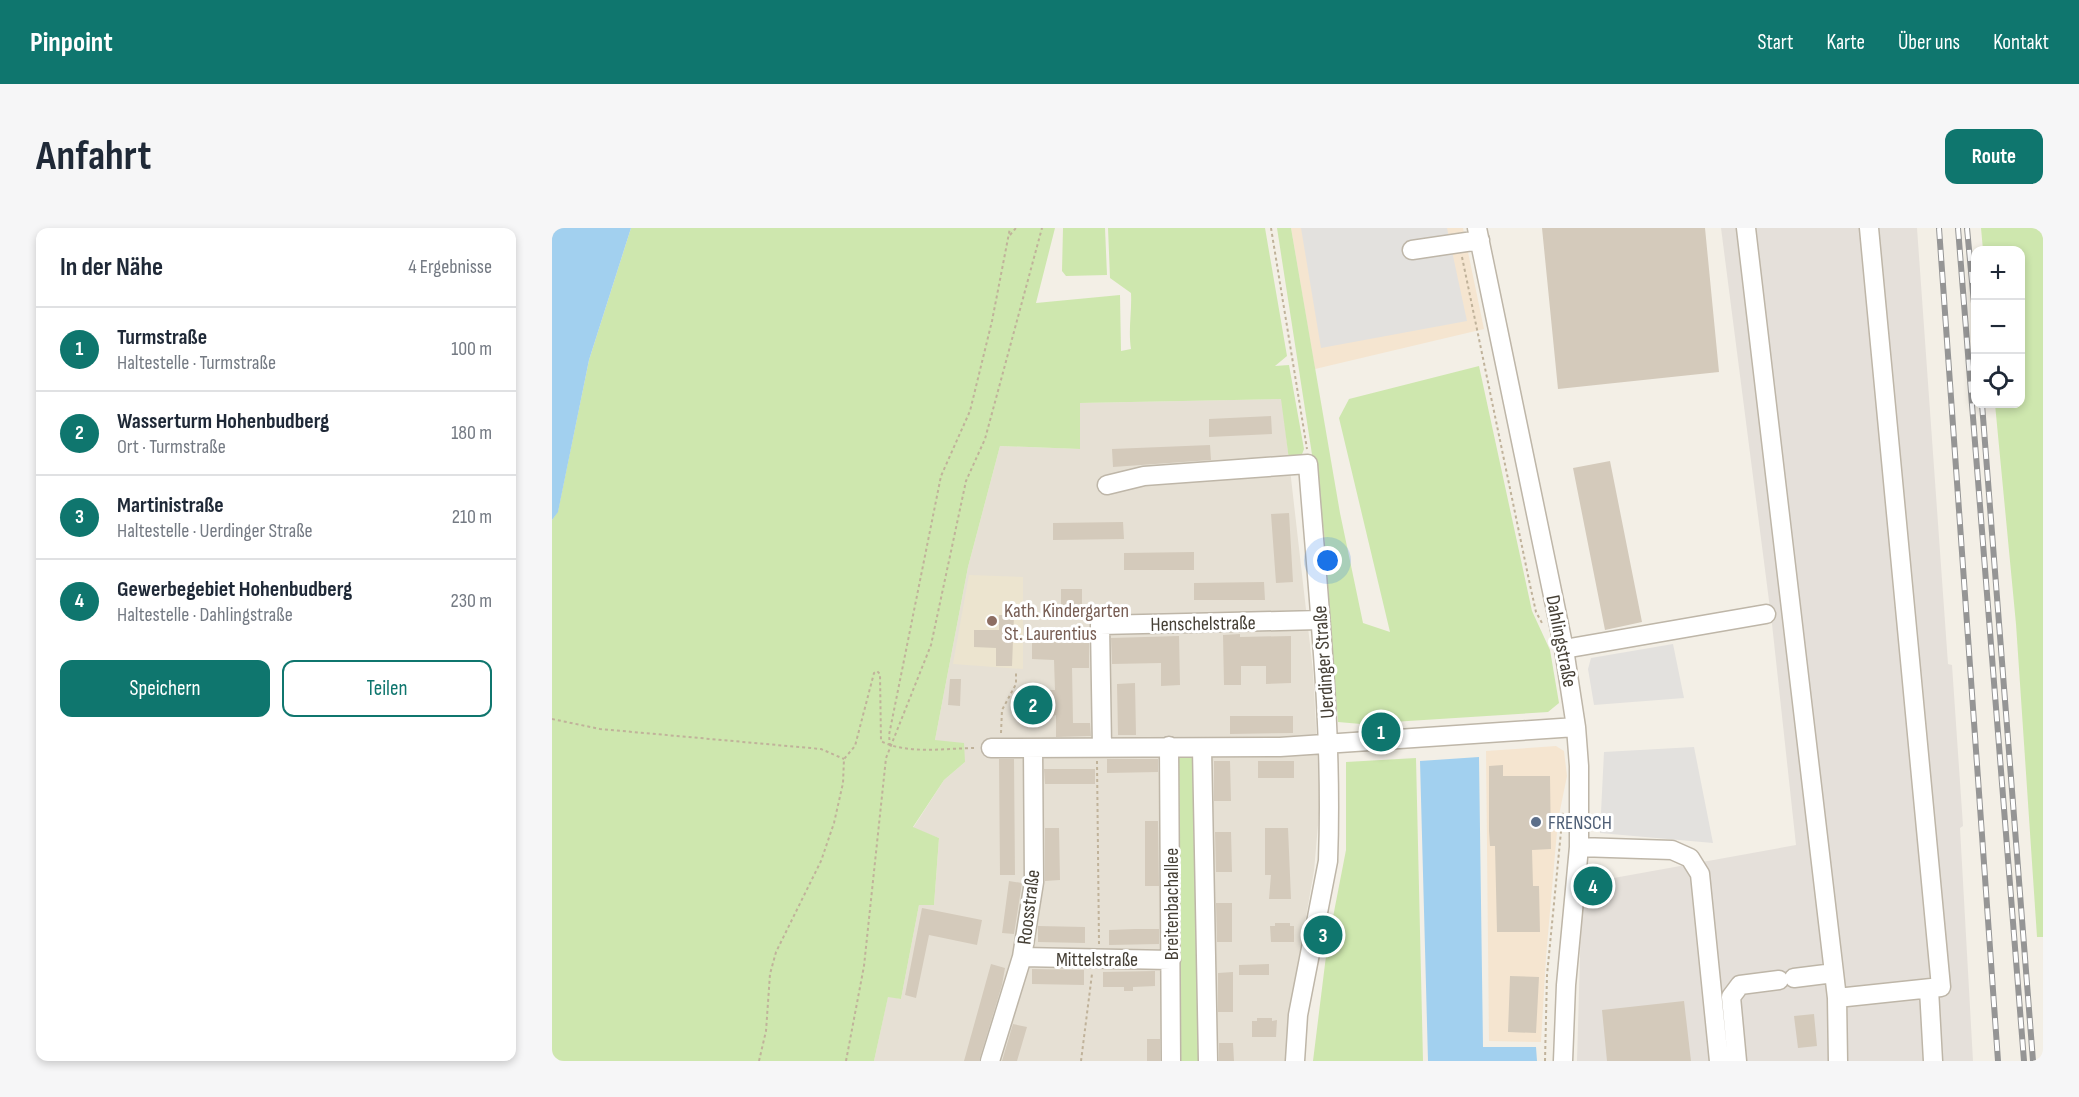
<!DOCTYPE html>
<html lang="de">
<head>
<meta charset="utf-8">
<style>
	body { margin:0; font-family:"Sofia Sans Condensed",sans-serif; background:#f6f6f7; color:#1f2937 }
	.controls { position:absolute; right:18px; top:18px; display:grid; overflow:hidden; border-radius:12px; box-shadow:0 3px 9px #0003 }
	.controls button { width:54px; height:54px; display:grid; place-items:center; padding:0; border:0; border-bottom:2px solid #e0e1e3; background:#fff; color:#1f2937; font:30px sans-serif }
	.you { position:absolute; left:776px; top:333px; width:21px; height:21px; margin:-15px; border:4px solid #fff; border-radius:50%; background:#1a73e8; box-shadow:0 0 0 9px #1a73e833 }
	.badge { display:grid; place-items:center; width:39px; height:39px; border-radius:50%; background:#0f766e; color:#fff; font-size:20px; font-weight:700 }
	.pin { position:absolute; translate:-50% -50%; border:3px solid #fff; box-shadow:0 2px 6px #0006 }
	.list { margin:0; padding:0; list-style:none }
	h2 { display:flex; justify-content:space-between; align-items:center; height:78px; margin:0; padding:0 24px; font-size:26px }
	h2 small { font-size:20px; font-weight:400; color:#747a83 }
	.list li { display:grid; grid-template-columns:39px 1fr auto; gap:18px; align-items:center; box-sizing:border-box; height:84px; padding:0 24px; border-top:2px solid #e0e1e3 }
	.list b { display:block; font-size:22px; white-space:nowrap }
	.list p { margin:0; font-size:20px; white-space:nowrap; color:#747a83 }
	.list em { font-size:20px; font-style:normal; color:#747a83 }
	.actions { display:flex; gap:12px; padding:18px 24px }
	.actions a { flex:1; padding:14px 0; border:2px solid #0f766e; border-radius:12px; text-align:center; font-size:21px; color:#0f766e }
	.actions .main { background:#0f766e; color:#fff }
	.icon { flex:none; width:33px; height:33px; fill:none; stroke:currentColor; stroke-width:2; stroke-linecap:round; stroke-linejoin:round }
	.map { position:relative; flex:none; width:1491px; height:833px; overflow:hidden; border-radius:12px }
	header { display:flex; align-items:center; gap:36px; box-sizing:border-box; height:84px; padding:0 30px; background:#0f766e; color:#fff }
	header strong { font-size:28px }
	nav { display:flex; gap:33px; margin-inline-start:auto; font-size:21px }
	.intro { display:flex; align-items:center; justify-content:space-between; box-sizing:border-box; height:144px; padding:0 36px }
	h1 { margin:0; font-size:42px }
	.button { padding:15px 27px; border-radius:12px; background:#0f766e; color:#fff; font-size:21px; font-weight:700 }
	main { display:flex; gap:36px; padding:0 36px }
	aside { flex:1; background:#fff; border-radius:12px; box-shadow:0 3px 9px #0003 }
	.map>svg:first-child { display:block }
	.residential { fill:#e6e0d4 }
	.commercial { fill:#f5e5d0 }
	.industrial { fill:#e5e0da }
	.education { fill:#ece4cf }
	.green { fill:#cee7ae }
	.parking { fill:#e3e1de }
	.water { fill:#a2d0ef }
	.building { fill:#d4cabb }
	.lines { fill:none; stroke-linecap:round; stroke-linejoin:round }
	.minor-casing { stroke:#beb6a8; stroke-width:21 }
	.path { stroke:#c0b29a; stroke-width:2; stroke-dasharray:3 3; stroke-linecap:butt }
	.minor { stroke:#fff; stroke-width:18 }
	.rail-casing { stroke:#959595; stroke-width:6 }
	.rail { stroke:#fff; stroke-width:4; stroke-dasharray:11; stroke-linecap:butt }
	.education-dot { fill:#8d6e63; stroke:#fff; stroke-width:2 }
	.service-dot { fill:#5c6f8a; stroke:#fff; stroke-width:2 }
	.labels { text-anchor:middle; stroke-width:6; stroke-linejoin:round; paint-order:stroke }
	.education-label { font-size:20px; fill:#785e54; stroke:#fff; text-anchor:start }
	.street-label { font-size:20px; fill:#453f35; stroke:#fff }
	.service-label { font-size:20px; fill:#4e5e75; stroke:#fff; text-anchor:start }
</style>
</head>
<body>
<header>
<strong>Pinpoint</strong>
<nav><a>Start</a><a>Karte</a><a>Über uns</a><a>Kontakt</a></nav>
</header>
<div class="intro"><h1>Anfahrt</h1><a class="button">Route</a></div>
<main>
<aside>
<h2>In der Nähe<small>4 Ergebnisse</small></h2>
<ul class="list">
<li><span class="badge">1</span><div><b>Turmstraße</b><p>Haltestelle · Turmstraße</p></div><em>100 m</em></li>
<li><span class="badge">2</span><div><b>Wasserturm Hohenbudberg</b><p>Ort · Turmstraße</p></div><em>180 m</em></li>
<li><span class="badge">3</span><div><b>Martinistraße</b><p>Haltestelle · Uerdinger Straße</p></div><em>210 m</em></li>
<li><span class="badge">4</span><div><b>Gewerbegebiet Hohenbudberg</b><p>Haltestelle · Dahlingstraße</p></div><em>230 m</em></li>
</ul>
<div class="actions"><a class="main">Speichern</a><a>Teilen</a></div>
</aside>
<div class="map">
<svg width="1491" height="833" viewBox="0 0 1491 833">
	<rect width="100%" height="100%" fill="#f3efe6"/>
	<path class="residential" d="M730 171 761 443 768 574 762 643 739 775 736 833H322L336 768 349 771 367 677H382L387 610 361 600 392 552 413 534 383 512 416 339 448 218 528 221V175Z"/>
	<path class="commercial" d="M739 0H911L932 101 763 141Z
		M1004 518 1012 523 1015 548 1006 592 994 729 989 814 937 813 934 523Z"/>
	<path class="industrial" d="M1169 0H1365L1396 436 1400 437 1411 598 1408 600 1421 833H1025L1029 693 1034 655 1244 617 1220 396Z"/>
	<path class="education" d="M417 347 471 349V441L401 436Z"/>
	<path class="green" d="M79 0H503L484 75 568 67 569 123 579 121C576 101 580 85 579 65L558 50 556 0H713L735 128 723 138 737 137 752 221 749 229 737 232 729 171 528 175V221L448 218 416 339 383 512 412 515 413 534 392 552 361 599 387 610 382 677H367L349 771 336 769 322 833H0V292L6 283 37 132Z
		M511 0H553L555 47 514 48 510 43Z
		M725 0H739L788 285 811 395 838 404 787 190 797 171 927 138 980 383 998 422 1007 475 996 484 809 496 786 494 772 304Z
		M1429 0H1487L1491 7V709H1485L1464 396 1443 176H1468V22H1431Z
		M624 526H648L651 833H626Z
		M864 530 871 833H761L775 720 794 622V534Z"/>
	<path class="parking" d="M749 0H895L915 93 769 120Z
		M1121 416 1132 470 1042 477 1036 441 1039 430Z
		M1142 519 1161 615 1048 605 1052 524Z"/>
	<path class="water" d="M0 0H79L37 132 6 284 0 292Z
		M927 529 931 819H984L985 833H876L868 533Z"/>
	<path class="building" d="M990 0H1153L1167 144 1006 161Z
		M719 188 720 206 657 209V191Z
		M658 217 659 232 561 239 560 221Z
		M1058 233 1090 394 1053 402 1021 240Z
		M737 285 741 354 724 355 719 286Z
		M571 294 572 311 501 312V295Z
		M642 324V342H572V325Z
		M712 354 713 372H642V355Z
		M509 361H530V389H509Z
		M447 387H462L460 438H444V420L422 419V402H447Z
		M688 406V409L739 408V455L714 456V438H689V457H672L671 407Z
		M627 408 628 457 609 458V435L560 436 559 410Z
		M537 411V440H520L521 495H538L539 508 504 509V487L490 491 465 489 463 481 473 473 472 462H503L502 432 480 431V412Z
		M398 451H409L408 478 396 477Z
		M583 455 584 507H566L565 456Z
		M678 488H741V505L678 506Z
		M447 531H462L463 647H448Z
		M555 531H606V544L555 545Z
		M662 533H678L679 573H662Z
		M706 533H742V550H706Z
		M951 537V548H998L999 621 980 622 981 658H987L988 704H945L943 618H938L937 603V538Z
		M492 541H543V556H493Z
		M593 593H606L607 658H593Z
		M493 600H507L508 652 493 653Z
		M713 600H736L739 671H717L719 647H713Z
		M663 604H679L680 644H664Z
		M457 653 470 655 462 706 450 705Z
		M664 675H680V714H665Z
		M370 680 430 692 425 717 377 707 364 770 353 767Z
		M723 695H738V698H742V714H719L718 698H723Z
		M486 698 533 699V715L486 714Z
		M583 701H607V716L557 717V702Z
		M439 736 453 740 450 757 427 833H412Z
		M717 736V747H687V737Z
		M480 741 532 742V757L480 756Z
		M603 743V758L581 759V763H572V759H551V744Z
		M681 744V784H666V745Z
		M958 748 987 749 984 805 956 804Z
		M1132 773 1139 833H1055L1050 782Z
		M1262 786 1265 818 1246 820 1242 788Z
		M705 790H720V793L725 792 724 809H700V793H705Z
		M461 796 475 799 465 833H450Z
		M595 811H608V833H595Z
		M667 815H681L682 833H667Z"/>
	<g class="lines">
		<defs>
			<path id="minor" d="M925 0 1012 421 1024 499 1027 538V619L1014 757 1011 833
				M1194 0 1285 770 1286 833
				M860 22 928 12
				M555 257 592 248 756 236C766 368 781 500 776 633L746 787 743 833
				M1012 421 1214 386
				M617 518 619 833
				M550 519 548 397 768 392
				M439 520 728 519 1024 499
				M650 520 656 833
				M1027 619 1120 622 1138 630 1148 646 1167 833
				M470 729 619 732
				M1242 750 1282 745
				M1377 761 1381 833
				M1285 770 1389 759 1317 0
				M438 833 470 729 482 654 481 520
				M1185 833 1179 769 1188 757 1227 752"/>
		</defs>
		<use href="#minor" class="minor-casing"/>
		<path class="path" d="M719 0 755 221
			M458 7 464 0
			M910 29 978 357 984 384 990 395
			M0 491 48 501 269 521 292 531
			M449 505 450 482 464 456V444
			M338 518 337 507 389 248 418 183 440 93 458 0
			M545 533 547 716
			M207 833 214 803 218 746 224 724 269 633 282 595 291 555 292 531 303 518 322 445 325 443 328 446 329 513C355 527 395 520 424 520
			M294 833 312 738 334 530 379 417 414 253 433 211 490 0
			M529 833 540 746
			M993 833 995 747 1011 583"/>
		<use href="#minor" class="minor"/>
		<defs>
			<path id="rail" d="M1387 0 1446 833
				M1406 0 1472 833
				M1415 0 1424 97
				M1430 176 1481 833"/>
		</defs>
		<use href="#rail" class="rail-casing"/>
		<use href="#rail" class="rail"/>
	</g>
	<circle class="education-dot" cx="440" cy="393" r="6"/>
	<circle class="service-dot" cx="984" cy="594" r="6"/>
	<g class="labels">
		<g class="education-label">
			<text x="452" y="389">Kath. Kindergarten<tspan x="452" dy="23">St. Laurentius</tspan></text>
		</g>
		<g class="street-label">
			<text transform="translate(651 395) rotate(-1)" y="7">Henschelstraße</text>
			<text transform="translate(1010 413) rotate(79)" y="7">Dahlingstraße</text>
			<text transform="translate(771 434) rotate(-94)" y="7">Uerdinger Straße</text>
			<text transform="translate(619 676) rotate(-90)" y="7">Breitenbachallee</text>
			<text transform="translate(476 679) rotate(-83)" y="7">Roosstraße</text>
			<text x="545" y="738">Mittelstraße</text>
		</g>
		<g class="service-label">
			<text x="996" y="601">FRENSCH</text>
		</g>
	</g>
</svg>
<div class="controls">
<button>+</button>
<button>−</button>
<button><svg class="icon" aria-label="locate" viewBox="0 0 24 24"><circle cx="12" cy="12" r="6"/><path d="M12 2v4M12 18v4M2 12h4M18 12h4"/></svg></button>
</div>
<div class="you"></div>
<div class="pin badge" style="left:829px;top:504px">1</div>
<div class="pin badge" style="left:481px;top:477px">2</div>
<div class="pin badge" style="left:771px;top:707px">3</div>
<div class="pin badge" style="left:1041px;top:658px">4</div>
</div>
</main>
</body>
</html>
